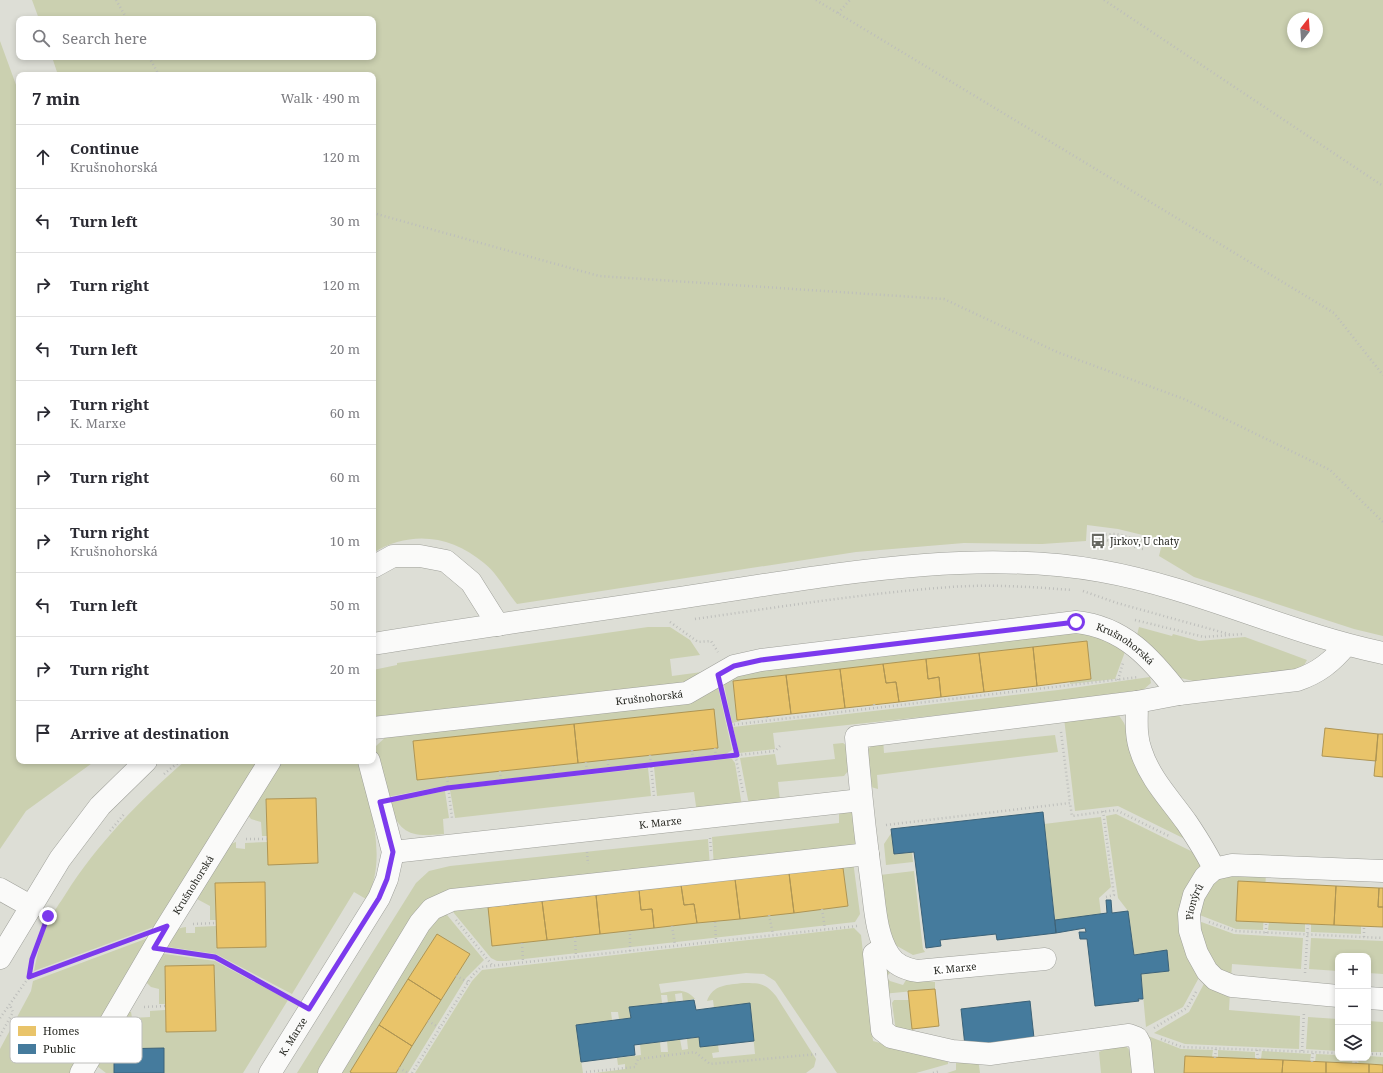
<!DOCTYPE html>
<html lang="en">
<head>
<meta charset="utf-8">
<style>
	body { margin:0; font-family:"Noto Serif",serif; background:#f7f7f7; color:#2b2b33 }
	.controls { position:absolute; right:12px; bottom:12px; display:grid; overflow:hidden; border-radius:8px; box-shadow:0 2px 6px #0003 }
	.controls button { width:36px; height:36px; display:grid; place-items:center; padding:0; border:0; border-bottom:1px solid #e1e1e2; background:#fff; color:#2b2b33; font:20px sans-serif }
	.compass { position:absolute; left:1287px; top:12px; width:36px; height:36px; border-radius:50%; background:#fff; box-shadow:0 2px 6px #0003; rotate:17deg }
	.stop { position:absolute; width:12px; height:12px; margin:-9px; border:3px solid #7c3aed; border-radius:50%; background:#fff }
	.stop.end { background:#7c3aed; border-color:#fff; box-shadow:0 1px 4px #0008 }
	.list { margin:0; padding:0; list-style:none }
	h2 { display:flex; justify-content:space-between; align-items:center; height:52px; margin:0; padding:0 16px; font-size:17px }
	h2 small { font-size:13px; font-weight:400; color:#7c7c81 }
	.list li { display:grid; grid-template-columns:26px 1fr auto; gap:12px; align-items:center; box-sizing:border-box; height:64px; padding:0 16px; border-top:1px solid #e1e1e2 }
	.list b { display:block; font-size:15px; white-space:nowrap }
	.list p { margin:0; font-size:13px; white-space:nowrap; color:#7c7c81 }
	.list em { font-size:13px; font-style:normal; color:#7c7c81 }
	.icon { flex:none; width:22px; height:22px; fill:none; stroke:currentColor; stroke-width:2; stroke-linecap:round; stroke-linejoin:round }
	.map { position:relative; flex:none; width:1383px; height:1073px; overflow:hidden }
	.search { position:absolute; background:#fff; box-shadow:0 2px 6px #0003; left:16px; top:16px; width:360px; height:44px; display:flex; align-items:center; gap:10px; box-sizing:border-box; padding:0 14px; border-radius:8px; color:#7c7c81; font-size:15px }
	.panel { position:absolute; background:#fff; box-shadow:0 2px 6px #0003; left:16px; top:72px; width:360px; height:692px; border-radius:8px }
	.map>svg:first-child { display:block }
	.green { fill:#cbd0b0; fill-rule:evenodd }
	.homes { fill:#e9c46a; stroke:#ae9554 }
	.public { fill:#457b9d; stroke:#3c6278 }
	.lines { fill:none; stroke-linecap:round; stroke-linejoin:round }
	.minor-casing { stroke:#9fa09a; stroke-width:23 }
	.path { stroke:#bdbebb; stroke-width:2.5; stroke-dasharray:1 3; stroke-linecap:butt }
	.minor { stroke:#fafaf9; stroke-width:22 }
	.route { stroke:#7c3aed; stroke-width:5 }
	.labels { text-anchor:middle; stroke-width:4; stroke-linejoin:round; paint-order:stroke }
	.poi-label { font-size:10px; fill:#262721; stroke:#fff; text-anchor:start }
	.street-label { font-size:10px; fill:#262721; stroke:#fff }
	.key { fill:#fff; stroke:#bebebc; stroke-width:1 }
	.key-label { font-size:11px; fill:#262721 }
</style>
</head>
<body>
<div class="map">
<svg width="1383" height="1073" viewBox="0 0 1383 1073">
	<rect width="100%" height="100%" fill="#ddded6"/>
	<path class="green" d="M32 0H1383V636L1354 629 1194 577 1159 556 1163 540 1118 529 1087 525 1086 541 1042 544 964 543 856 552 517 604C507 592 496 572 484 563 451 535 410 530 373 553V75H58L52 57H373V19H39ZM1293 18H1317V42H1293Z
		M0 41 19 93V761H95L26 811 0 849Z
		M648 627H670L690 640 700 655 670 659 672 676 702 672 686 687 382 718 373 715V670L397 665V663Z
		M1139 627 1172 636 1173 634 1199 641 1245 637 1307 660 1302 669 1197 682 1177 677 1137 635Z
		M1076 630 1088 632 1126 649 1115 679 1070 684V682L1091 679 1087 641 733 681 737 719 741 721 732 723 723 680 738 672Z
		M1150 677 1151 683 1143 690 959 713 773 733 775 749 739 753 733 727 1058 690Z
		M717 683 732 750 726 754 444 786 387 797 375 754 376 746 390 733Z
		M1116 711 1124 723 1141 766 1193 843 1118 806 1075 811 1064 718Z
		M1055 735 1058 752 877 775 878 789 871 787 867 751 874 742 883 738 884 753Z
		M843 743 846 745 848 771 844 776 778 782 780 801 749 805 740 758 775 754 777 765 835 759 833 744Z
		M726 759H732L735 763 742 806 697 813 694 792 657 796 654 767Z
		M185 761H265L164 923 34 971C37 954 42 936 49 921 53 912 60 903 65 895 97 844 140 800 185 761Z
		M278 761H359C369 801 389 861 366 899L354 892 292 994 216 954 162 946C168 936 173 928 186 927V933H195V927L216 926 217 948 266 947 265 882 215 883 216 920H210V906L197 899 227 845 236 842V848L245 849V843L267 842 318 863 316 798 266 799 267 836H262L261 822 251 819 247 814Z
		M648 768 651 796 455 818 450 790Z
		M445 791 449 818 443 819 444 834C410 837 401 835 388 803Z
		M839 810 851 811 853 813 857 840 856 846 714 867 712 837 839 823Z
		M1116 814 1199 855 1201 865 1199 875 1202 972 1183 1007 1146 1027 1141 974 1169 971 1167 951 1134 955 1128 911 1118 898 1106 816Z
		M1101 817 1111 887 1099 898 1101 914 1055 920 1044 824Z
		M892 832 894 854 912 852 913 862 886 865 884 844Z
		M708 839 710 867 444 899 323 1073H297L416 883 429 871 450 866Z
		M853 861 860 914 855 922 506 961H497L491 958 449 907Z
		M914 871 923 949 925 952 913 955 897 946 888 931 880 875Z
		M1266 873 1263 930 1236 929 1197 914 1204 890 1222 874Z
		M443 910 484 960 466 978 408 1073H334L425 926Z
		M1196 920 1234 934 1303 938 1301 969 1232 964 1231 979 1214 967Z
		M1269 922 1305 924V932L1268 930Z
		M1311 924 1361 926V934L1311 932Z
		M854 928 861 935 873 1041 948 1062V1064L916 1073H837L775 981 764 974 746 973 659 984 661 993C675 991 685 987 695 999L683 1001 682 993 675 994 676 1002 668 1003 667 995H661L662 1003 630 1007 631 1018 619 1019 618 1012H611L612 1020 576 1025 583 1073H415L472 981 482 970Z
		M156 935 73 1073H0V1049L31 991 33 981Z
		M1311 938 1383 941V974L1368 973V956H1338V971L1309 969Z
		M158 953 215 961 288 1000 243 1073H164V1048L114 1049V1073H106L97 1066 128 1012H131L132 1018 150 1017V1011L165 1010 166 1032 216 1031 214 965 165 966V1004H159V989L151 987 146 982Z
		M877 958 890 973 886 977 890 981 903 985 906 980 935 982V989L882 994Z
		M1207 978 1230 992 1229 1010 1300 1016 1299 1049 1185 1044 1154 1033 1189 1012Z
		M743 983C760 983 765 983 776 996L816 1059 814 1067 806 1073H595L625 1069V1064L618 1065 617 1058 641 1055 640 1044 660 1042 661 1052H668L667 1041 680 1039 682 1050 688 1049 687 1039 699 1037 700 1047 718 1045 719 1052 712 1053 713 1058 755 1054 750 1004 714 1008 713 1000 707 1001C713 984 728 985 743 983Z
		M894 1000H909L913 1030 916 1036 896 1031 892 1003Z
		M1308 1017 1338 1019V1051L1306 1049Z
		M1368 1021 1383 1022V1052H1368Z
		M1148 1036 1181 1049 1213 1050 1212 1057 1184 1073H1151Z
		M1122 1044C1135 1051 1134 1060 1135 1073H1101L1099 1052 1113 1046Z
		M1218 1050 1255 1052V1059L1218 1058Z
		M1262 1051 1311 1054 1310 1062 1261 1059Z
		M1316 1054 1338 1055V1058H1353L1352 1063 1315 1062Z
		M956 1056 978 1058 980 1073H947L956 1070Z
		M1368 1056 1383 1057V1065L1358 1064 1359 1058H1368Z"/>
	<path class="homes" d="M1087 641 1091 679 1037 686 1033 647Z
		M1033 647 1037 686 984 692 979 653Z
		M979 653 984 692 941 697 939 677 928 679 926 659Z
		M926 659 928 679 939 677 941 697 899 702 896 682 886 683 883 664Z
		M883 664 886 683 896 682 899 702 845 708 840 669Z
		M840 669 845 708 791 714 786 675Z
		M786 675 791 714 737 720 733 681Z
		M714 709 718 748 578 763 574 724Z
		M574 724 578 763 417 780 413 741Z
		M1325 728 1378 734 1376 761 1322 756Z
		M1378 734H1383V777L1374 776Z
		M316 798 318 863 268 865 266 799Z
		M843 868 848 906 794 913 789 873Z
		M789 873 794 913 740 919 735 879Z
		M735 879 740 919 697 923 694 904 684 905 681 885Z
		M1238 881 1336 886 1334 925 1236 921Z
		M265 882 266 947 217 948 215 883Z
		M681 885 684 905 694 904 697 923 654 928 652 909 641 910 639 890Z
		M1336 886 1379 888 1378 907H1383V927L1334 925Z
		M1379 888H1383V907H1378Z
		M639 890 641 910 652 909 654 928 600 934 596 895Z
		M596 895 600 934 547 940 542 901Z
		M542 901 547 940 492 946 488 907Z
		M437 934 470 954 441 1000 408 979Z
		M214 965 216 1031 166 1032 165 966Z
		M408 979 441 1000 412 1046 379 1025Z
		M935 989 939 1026 912 1029 908 991Z
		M379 1025 412 1046 396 1073H352L350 1072Z
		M1185 1056 1283 1060 1282 1073H1184Z
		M1283 1060 1326 1062V1073H1282Z
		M1326 1062 1369 1064V1073H1326Z
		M1369 1064 1383 1065V1073H1369Z"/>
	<path class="public" d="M1043 812 1056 933 997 940 996 934 940 940 941 946 926 948 914 852 894 854 891 829Z
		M1106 900H1111L1112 913 1128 911 1134 955 1167 950 1169 971 1141 974 1143 999H1138L1139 1001 1095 1006 1087 939H1080L1079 932H1086L1085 928 1056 933 1055 920 1107 913Z
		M694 1000 696 1010 750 1003 754 1041 700 1047 699 1037 634 1045 635 1055 581 1062 576 1025 631 1018 629 1007Z
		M1030 1001 1034 1038 965 1046 961 1009Z
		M164 1048V1073H114V1049Z"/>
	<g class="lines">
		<defs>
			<g id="minor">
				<path d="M373 567 393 556H420L446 561 471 582 498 625"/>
				<path d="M373 644C483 626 594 611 705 594 832 575 973 548 1101 571 1197 588 1287 633 1383 653"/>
				<path id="s1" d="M373 728 687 693 734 666 761 660 1076 622C1124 627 1151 658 1179 694"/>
				<path id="s2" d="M393 852 861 800"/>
				<path d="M1214 869C1207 853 1197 838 1187 823 1171 800 1150 779 1141 751 1135 735 1137 719 1137 702L1179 694 1297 680C1318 673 1332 662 1346 645"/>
				<path d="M0 889 32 907"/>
				<path d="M884 947 874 954 882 1030 891 1037 952 1051 990 1054 1129 1035 1137 1038 1140 1044 1143 1073"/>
				<path d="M0 958 60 859 100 806 146 761"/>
				<path d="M1045 959 917 971C905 969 895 965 889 955 876 935 875 907 872 885 865 835 860 786 856 737L1137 702"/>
				<path id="s3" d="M1338 996 1232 986 1215 979 1207 971 1197 953 1190 931 1189 914 1194 895 1205 877 1214 869 1232 865 1383 871"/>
				<path d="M1368 998 1383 999"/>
				<path id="s4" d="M81 1073 161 936 270 761"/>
				<path id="s5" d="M270 1073 379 898 387 879 393 852 369 761"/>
				<path d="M329 1073 420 923 432 909 452 900 868 854"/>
			</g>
		</defs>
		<use href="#minor" class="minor-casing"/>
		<path class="path" d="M116 0 127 19
			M816 0 1334 313 1383 375
			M1104 0 1383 186
			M838 13 850 0
			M149 57 159 75
			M373 213 599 276 944 299 1057 352 1184 399 1330 470 1383 522
			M1143 549 1094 537V535L1116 534 1156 544
			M1083 591 1117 603 1232 635
			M695 619C780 607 865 593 951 587 991 584 1032 587 1072 590
			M1135 620 1204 637 1243 634
			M670 622 698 642 711 641 718 652
			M1118 680 1123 663
			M723 697 743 792
			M874 704 875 708
			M767 717V721
			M730 725 1139 677
			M1061 732 1070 803
			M715 748 716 758
			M692 750 693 760
			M650 755 654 796
			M608 760V770
			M586 762 587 772
			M553 766 554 776
			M500 771 501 782
			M164 774 180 761
			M447 777 452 818
			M400 797 447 788 775 751 780 746
			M1103 811 1114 895 1106 897
			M886 825 1070 803 1072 816 1116 810 1169 836
			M110 831 125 813
			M710 838 711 851
			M246 839H267
			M587 852 588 864
			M822 909 825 929
			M769 915 773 934
			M456 920 492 965
			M715 922 716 940
			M1209 922 1235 931 1383 938
			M193 924 216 923
			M672 926 675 945
			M1266 933V922
			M575 937 576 957
			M1364 937V926
			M522 943 523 962
			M176 951 215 957 292 999
			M630 951V931
			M1305 973 1308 924
			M30 976 136 938
			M456 976 468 982
			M144 1007 165 1006
			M0 1018 29 977 32 959 42 932
			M428 1021 440 1028
			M1154 1028 1187 1008 1197 990
			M0 1036 13 1012 10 1005
			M1161 1039 1182 1047 1338 1053
			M1257 1050 1258 1059
			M1302 1051 1304 1012
			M1368 1054H1383
			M1215 1058 1216 1048
			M1312 1062 1313 1052
			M1356 1063V1058
			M399 1068 408 1073
			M586 1072 635 1067 638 1059 695 1052 710 1064 818 1054
			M412 1073 472 976 481 967 857 926
			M933 1073 940 1071"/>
		<use href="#minor" class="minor"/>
	</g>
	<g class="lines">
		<path class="route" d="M48 916 32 959 29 977 167 926 154 948 215 957 309 1009 379 898 387 879 393 852 380 802 447 788 737 755 718 675 734 666 761 660 1076 622"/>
	</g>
	<defs>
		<symbol id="bus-bare" viewBox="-9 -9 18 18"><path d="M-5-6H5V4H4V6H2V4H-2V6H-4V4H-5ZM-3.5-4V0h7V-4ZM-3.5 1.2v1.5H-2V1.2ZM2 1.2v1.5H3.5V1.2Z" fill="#666760" stroke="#fff" stroke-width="2.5" paint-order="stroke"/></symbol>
	</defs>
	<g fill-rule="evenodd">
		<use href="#bus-bare" x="1087" y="530" width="22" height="22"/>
	</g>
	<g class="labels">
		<g class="poi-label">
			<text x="1110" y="545">Jirkov, U chaty</text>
		</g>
		<g class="street-label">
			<text dy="4" stroke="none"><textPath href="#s1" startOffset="770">Krušnohorská</textPath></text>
			<text dy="4" stroke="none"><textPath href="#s1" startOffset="278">Krušnohorská</textPath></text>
			<text dy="4" stroke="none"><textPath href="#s2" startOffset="269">K. Marxe</textPath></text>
			<text dy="4" stroke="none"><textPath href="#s4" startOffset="219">Krušnohorská</textPath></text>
			<text dy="4" stroke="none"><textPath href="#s3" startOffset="210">Pionýrů</textPath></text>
			<text transform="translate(955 968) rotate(-6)" y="4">K. Marxe</text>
			<text dy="4" stroke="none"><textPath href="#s5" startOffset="43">K. Marxe</textPath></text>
		</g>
	</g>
	<rect x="10" y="1017" width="132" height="46" rx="6" class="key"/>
	<rect x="18" y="1026" width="18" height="10" fill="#e9c46a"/>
	<rect x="18" y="1044" width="18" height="10" fill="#457b9d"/>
	<g class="key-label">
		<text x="43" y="1035">Homes</text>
		<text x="43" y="1053">Public</text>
	</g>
</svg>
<div class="controls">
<button>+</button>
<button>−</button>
<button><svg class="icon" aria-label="layers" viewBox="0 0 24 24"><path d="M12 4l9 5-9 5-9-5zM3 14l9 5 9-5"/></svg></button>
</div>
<svg class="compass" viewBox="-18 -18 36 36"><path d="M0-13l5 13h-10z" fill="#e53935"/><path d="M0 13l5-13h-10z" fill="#7c7c81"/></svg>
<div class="stop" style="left:1076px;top:622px"></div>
<div class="stop end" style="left:48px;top:916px"></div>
<div class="search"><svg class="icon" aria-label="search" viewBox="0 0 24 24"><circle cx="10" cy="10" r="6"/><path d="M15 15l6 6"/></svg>Search here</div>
<section class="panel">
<h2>7 min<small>Walk · 490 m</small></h2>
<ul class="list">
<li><svg class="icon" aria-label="ahead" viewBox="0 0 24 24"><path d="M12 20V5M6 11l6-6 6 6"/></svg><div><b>Continue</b><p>Krušnohorská</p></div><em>120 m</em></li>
<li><svg class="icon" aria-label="left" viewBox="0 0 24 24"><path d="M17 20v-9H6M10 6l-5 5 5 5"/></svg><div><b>Turn left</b></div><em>30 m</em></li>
<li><svg class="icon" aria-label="right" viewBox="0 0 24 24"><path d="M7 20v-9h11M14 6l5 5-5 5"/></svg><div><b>Turn right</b></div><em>120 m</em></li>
<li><svg class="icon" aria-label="left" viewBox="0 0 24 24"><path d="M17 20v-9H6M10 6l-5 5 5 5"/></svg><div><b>Turn left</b></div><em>20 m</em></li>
<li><svg class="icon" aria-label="right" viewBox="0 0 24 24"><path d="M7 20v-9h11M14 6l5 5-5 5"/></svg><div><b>Turn right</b><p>K. Marxe</p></div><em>60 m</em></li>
<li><svg class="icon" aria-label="right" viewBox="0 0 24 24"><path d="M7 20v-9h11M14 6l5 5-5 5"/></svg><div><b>Turn right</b></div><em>60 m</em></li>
<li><svg class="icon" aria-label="right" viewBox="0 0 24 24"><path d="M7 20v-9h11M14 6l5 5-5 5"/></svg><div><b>Turn right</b><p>Krušnohorská</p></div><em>10 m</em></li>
<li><svg class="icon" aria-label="left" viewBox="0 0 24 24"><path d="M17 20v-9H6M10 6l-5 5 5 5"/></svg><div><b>Turn left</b></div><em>50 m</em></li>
<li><svg class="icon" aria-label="right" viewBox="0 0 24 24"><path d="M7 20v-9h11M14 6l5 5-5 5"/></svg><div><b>Turn right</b></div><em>20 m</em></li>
<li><svg class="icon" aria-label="arrive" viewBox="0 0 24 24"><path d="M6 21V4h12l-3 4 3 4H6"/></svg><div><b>Arrive at destination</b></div></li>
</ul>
</section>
</div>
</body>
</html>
